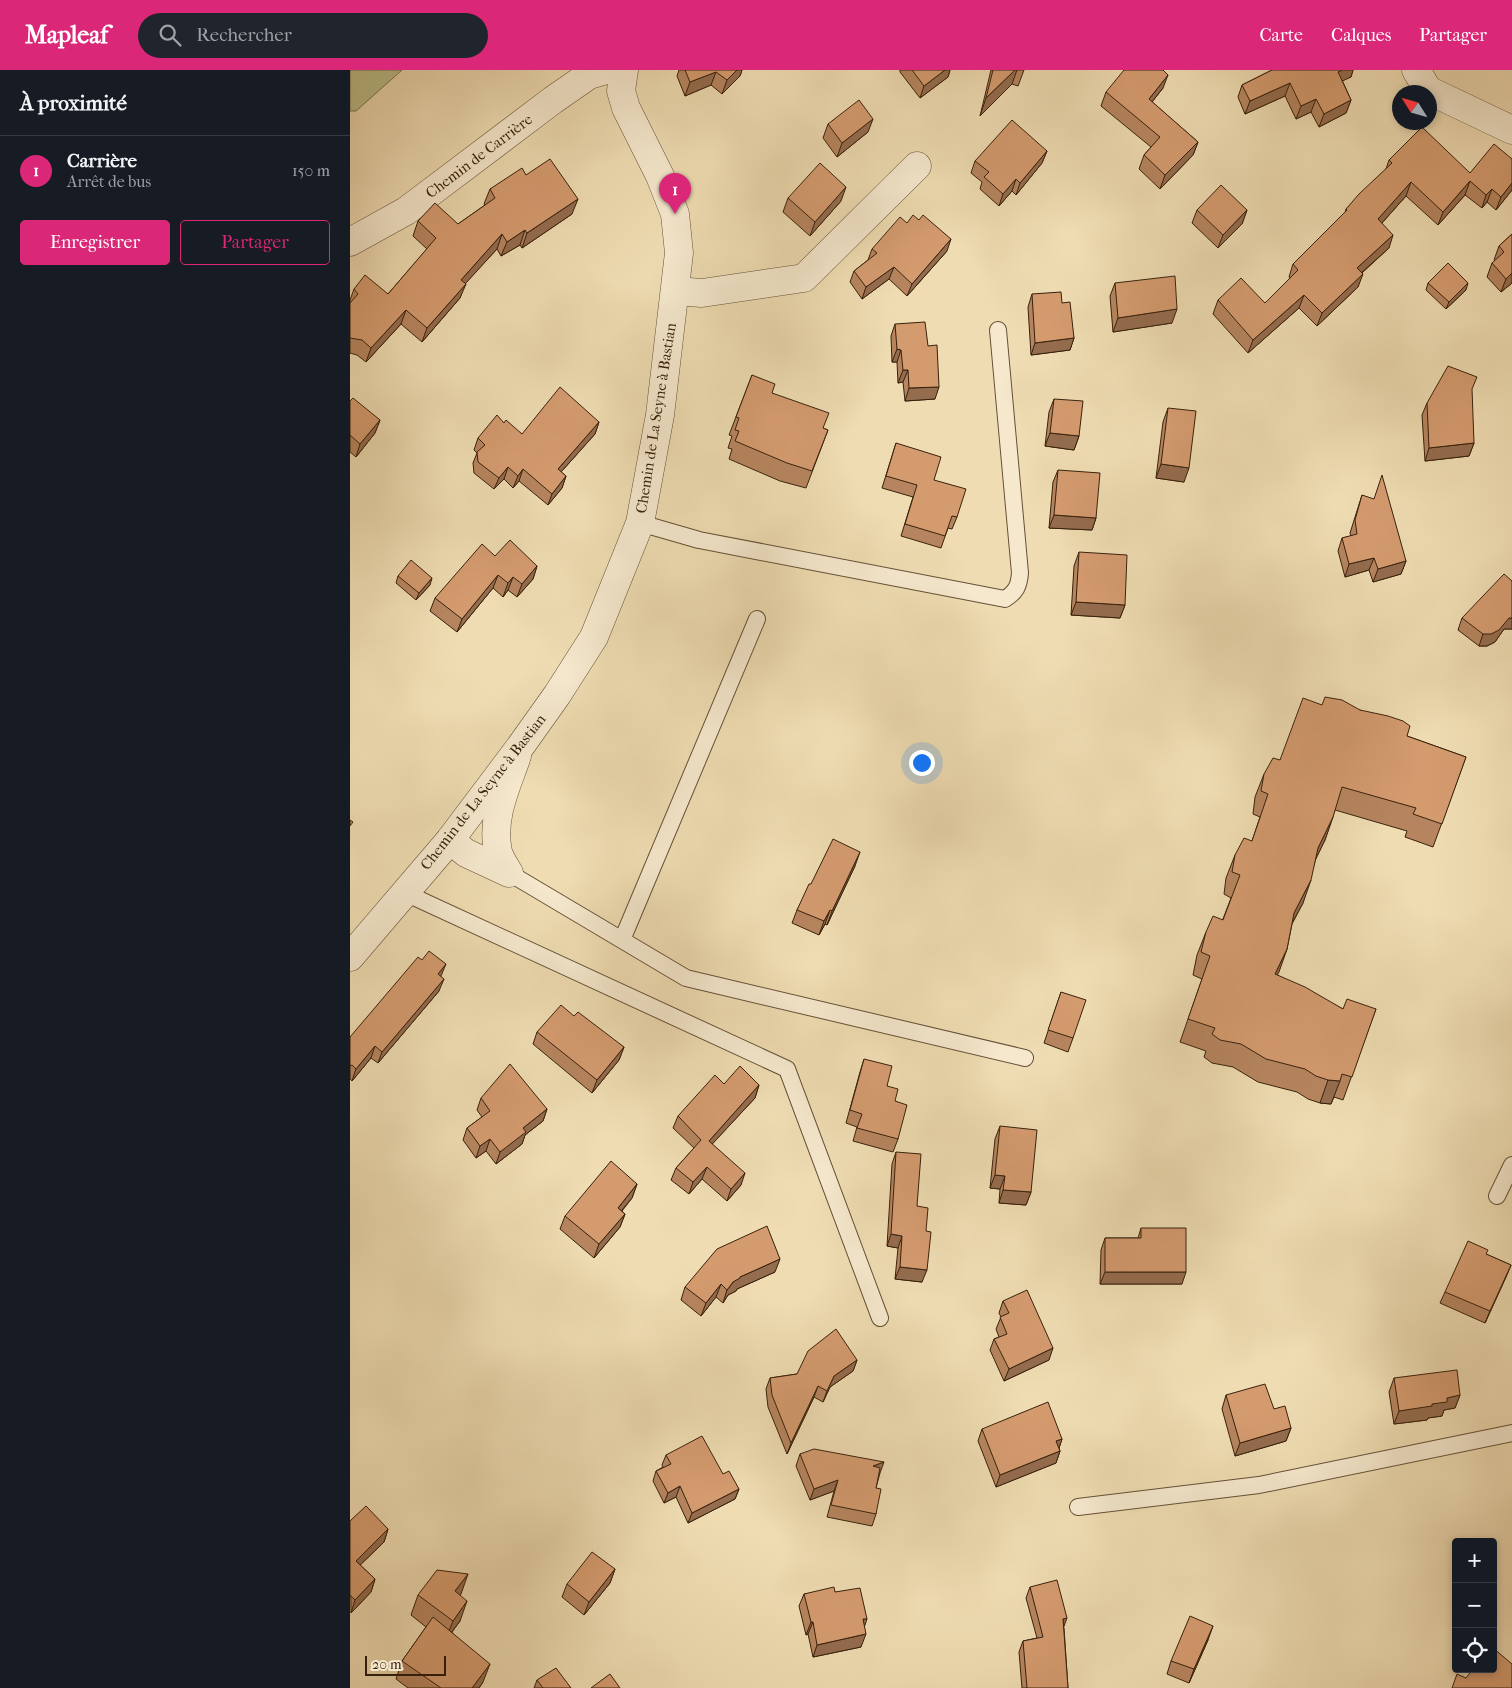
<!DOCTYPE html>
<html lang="fr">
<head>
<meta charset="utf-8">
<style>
	body { margin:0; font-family:"IM FELL French Canon",serif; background:#20242c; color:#f1f3f6 }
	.controls { position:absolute; right:15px; bottom:15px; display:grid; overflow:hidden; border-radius:5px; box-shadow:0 2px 8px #0003 }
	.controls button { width:45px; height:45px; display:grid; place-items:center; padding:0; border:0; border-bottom:1px solid #363941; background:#171b24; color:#f1f3f6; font:25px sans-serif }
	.compass { position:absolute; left:1042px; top:15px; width:45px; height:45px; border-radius:50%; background:#171b24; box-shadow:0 2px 8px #0003; rotate:307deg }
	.scale { position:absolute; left:15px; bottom:12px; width:81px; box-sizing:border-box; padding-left:5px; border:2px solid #38210c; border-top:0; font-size:14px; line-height:18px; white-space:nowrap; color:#38210c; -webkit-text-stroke:4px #f5e8cd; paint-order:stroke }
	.you { position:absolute; left:571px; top:692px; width:18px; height:18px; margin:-12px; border:4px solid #fff; border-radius:50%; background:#1a73e8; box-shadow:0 0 0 8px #1a73e833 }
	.badge { display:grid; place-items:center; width:32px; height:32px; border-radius:50%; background:#db2777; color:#fff; font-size:16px; font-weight:700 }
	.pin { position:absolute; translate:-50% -41px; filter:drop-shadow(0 1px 2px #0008) }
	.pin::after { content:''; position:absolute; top:26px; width:18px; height:15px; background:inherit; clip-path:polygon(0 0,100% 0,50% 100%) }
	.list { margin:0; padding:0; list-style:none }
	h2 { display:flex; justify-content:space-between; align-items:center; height:65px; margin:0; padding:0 20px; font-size:21px }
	h2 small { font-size:16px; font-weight:400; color:#9ea1a6 }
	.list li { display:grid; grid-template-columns:32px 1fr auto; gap:15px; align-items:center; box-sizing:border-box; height:70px; padding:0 20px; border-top:1px solid #363941 }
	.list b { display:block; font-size:19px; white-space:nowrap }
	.list p { margin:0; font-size:16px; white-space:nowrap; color:#9ea1a6 }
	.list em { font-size:16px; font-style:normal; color:#9ea1a6 }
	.actions { display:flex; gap:10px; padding:15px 20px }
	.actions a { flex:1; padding:11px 0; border:1px solid #db2777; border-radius:5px; text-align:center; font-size:18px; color:#db2777 }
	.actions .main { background:#db2777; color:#fff }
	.icon { flex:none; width:28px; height:28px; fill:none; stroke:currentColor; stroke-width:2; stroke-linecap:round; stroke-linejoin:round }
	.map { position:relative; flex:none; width:1162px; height:1618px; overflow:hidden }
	header { display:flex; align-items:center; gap:30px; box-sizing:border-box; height:70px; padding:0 25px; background:#db2777; color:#fff }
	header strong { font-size:24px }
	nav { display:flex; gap:28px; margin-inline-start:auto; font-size:18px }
	.search { width:350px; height:45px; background:#20242c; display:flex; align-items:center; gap:12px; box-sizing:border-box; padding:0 18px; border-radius:28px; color:#9ea1a6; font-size:19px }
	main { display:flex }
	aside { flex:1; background:#171b24 }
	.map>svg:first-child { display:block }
	.green { fill:#bcbf8a; stroke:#7a704b }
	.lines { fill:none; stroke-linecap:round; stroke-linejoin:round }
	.service-casing { stroke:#665036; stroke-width:18 }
	.minor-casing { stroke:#665036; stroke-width:29 }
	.tertiary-casing { stroke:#665036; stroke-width:29 }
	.service { stroke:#f5e8cd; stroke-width:16 }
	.minor { stroke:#f5e8cd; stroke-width:28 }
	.tertiary { stroke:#f5e8cd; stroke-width:28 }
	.wall { fill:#b6855f; stroke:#38210c }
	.shaded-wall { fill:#946c4e; stroke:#38210c }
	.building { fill:#d49b6f; stroke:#38210c }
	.labels { text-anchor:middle; stroke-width:5; stroke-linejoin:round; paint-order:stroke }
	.street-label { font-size:15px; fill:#38210c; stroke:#f5e8cd }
</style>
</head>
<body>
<header>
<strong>Mapleaf</strong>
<div class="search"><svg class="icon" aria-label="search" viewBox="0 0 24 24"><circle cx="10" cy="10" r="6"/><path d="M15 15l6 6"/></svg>Rechercher</div>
<nav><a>Carte</a><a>Calques</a><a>Partager</a></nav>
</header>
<main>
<aside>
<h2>À proximité<small></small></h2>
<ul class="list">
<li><span class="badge">1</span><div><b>Carrière</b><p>Arrêt de bus</p></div><em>150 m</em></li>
</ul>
<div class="actions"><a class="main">Enregistrer</a><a>Partager</a></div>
</aside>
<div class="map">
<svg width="1162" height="1618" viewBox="0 0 1162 1618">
	<rect width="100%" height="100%" fill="#efdcb2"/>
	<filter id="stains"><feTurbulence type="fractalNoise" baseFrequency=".004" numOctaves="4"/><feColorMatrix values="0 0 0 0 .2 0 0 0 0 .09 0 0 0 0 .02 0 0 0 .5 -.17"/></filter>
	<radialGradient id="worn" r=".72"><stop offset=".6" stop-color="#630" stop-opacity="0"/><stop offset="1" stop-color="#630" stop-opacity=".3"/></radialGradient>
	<path class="green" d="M0 0H52L6 41H0Z"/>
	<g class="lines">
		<defs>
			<path id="service" d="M290 453 349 470 655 529C666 522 669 516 670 503L648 260
				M159 803 336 908 675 988
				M53 822 437 999 530 1248
				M272 870 407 549
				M1147 1126 1162 1095
				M728 1437 909 1415 1162 1363"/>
			<path id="minor" d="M1066 0 1078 20 1162 60
				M0 172 56 141 203 30 239 5 256 0
				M325 221 352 223 454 208 567 96
				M100 770 116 783 159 803
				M159 803C155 796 150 789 148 782 141 747 156 718 167 686"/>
			<path id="tertiary" d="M0 887 100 770 170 677 207 625 244 567 290 453 310 345 329 183 325 144 310 106 276 38 271 21 274 0"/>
		</defs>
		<use href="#service" class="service-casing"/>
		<use href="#minor" class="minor-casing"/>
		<use href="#tertiary" class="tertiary-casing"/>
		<use href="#service" class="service"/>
		<use href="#minor" class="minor"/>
		<use href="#tertiary" class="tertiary"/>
	</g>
	<path class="wall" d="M329 0H392L390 6 372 24 361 15 335 26 327 6Z
		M550 0H600L598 7 570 28 550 2Z
		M641 0H674L668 16 662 14 630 46Z
		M922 0H1003L1001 7 992 10 1001 30 996 43 969 57 961 42 946 49 935 26 895 44 888 27 892 15Z
		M813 18 802 32 848 72 843 85 810 119 789 99 794 85 801 77 751 36 756 22Z
		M478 54 518 62 487 87 473 68Z
		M697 81 692 93 666 125 662 121 649 136 630 119 632 112 621 103 625 91Z
		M1162 89V120L1146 140 1137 132 1132 138 1115 125 1088 155 1056 126 1032 153 1039 178 1012 203 1008 217 967 256 949 238 898 283 863 244 868 230 915 233 940 208 939 207 943 194 995 143 996 139 1036 99 1039 90 1120 103Z
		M176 105 222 144 172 178 170 175 151 186 147 179 115 213 110 228 72 272 51 254 16 292 7 285 0 283V230L4 219 38 224 77 179 63 166 68 151 108 154 135 135 134 134 140 119Z
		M438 128 491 131 460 166 433 142Z
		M847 140H897L892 154 868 178 842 153Z
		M557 153 597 181 557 226 539 209 512 229 500 212 504 201 518 190 522 179Z
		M1162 164V213L1151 222 1137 207 1142 193 1145 191 1144 190 1149 176Z
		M765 213 822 253 763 262 760 226Z
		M1078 213 1116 220 1096 239 1076 220Z
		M682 224 712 233 724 268 720 280 681 285 678 237Z
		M545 254 585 329 555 331 553 312 548 313 547 292H542L541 266Z
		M402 305 422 323 473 358 478 360 456 418 430 411 379 389 382 379 378 378 382 366 379 365Z
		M704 329 729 366 724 380 695 376 699 342Z
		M0 331 30 350 25 363 6 387 0 382Z
		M1077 333 1124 373 1119 386 1075 391 1072 345Z
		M818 338 834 412 806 408 813 352Z
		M249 352 245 364 211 402 216 406 212 418 198 435 169 411 163 418 154 409 144 419 124 403 123 393 127 383 124 380 128 368 154 353 172 364Z
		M546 373 584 410 607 447 602 459 598 458 591 478 551 466 563 427 532 418Z
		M708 400 746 448 742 460 699 458 703 412Z
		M1012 425 1056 491 1051 504 1023 512 1019 500 995 507 988 481 992 468 1001 466 1000 463Z
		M729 482 775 535 770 548 721 545 724 496Z
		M145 486 187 496 183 509 167 527 158 520 153 527 143 518 107 562 80 541 85 528Z
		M48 506 80 515 66 530 46 513Z
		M1162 511V559H1154L1145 572 1137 576H1129L1108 560 1112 548Z
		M972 635 1010 640 1057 666 1116 687 1083 777 1055 767 1057 761 985 740 975 770 966 788 953 833 942 854 937 879 927 905 993 939H1026L993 1030 984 1027 981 1034 970 1033 958 1029 947 1022 908 1012 883 997 862 993 854 987 856 981 830 972 852 909 843 905 847 885 856 862 873 849 881 828 874 824 876 808 885 785 902 771 910 747 903 744 905 727 914 704 930 690Z
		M505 796 477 855 475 854 469 865 442 853 447 840 461 814Z
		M91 906 89 921 28 993 21 988 2 1011 0 1009V967Z
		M711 922 723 968 718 982 694 973Z
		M224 946 274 977 269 990 242 1023 183 974 187 962Z
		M514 989 537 1016 548 1069 543 1082 503 1071 507 1057 496 1053 510 1002Z
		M374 1014 409 1015 405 1028 362 1074 391 1115 377 1131 352 1109 339 1124 321 1110 326 1098 344 1078 323 1058 328 1046Z
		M131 1028 197 1039 193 1051 175 1065 172 1074 146 1094 136 1081 126 1088 113 1070 117 1058 132 1047 127 1040Z
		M650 1056 681 1122 676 1135 649 1133 650 1119 640 1118 645 1069Z
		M546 1082 567 1136 572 1212 545 1209 548 1178 537 1176 542 1094Z
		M287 1114 282 1128 272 1141 275 1144 270 1157 244 1188 210 1159 215 1146Z
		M791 1158 832 1214H750L751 1180 755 1168H788Z
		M1136 1184 1161 1195 1156 1207 1135 1253 1090 1233 1095 1222Z
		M425 1202 387 1219 386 1221 378 1225 373 1233 366 1227 351 1246 331 1230 335 1217Z
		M653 1231 699 1290 654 1311 640 1280 644 1269 649 1267 646 1259 651 1247 649 1243Z
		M507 1290 503 1301 480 1317 473 1332 464 1327 437 1384 418 1337 416 1319 420 1308 447 1304Z
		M1044 1308 1110 1325 1105 1338 1094 1340 1092 1346 1078 1348 1077 1350 1044 1354 1039 1322Z
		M876 1325 924 1339 941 1358 936 1371 885 1386 872 1339Z
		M632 1359 712 1369 709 1378 710 1381 706 1393 646 1417 628 1371Z
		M450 1384 530 1403 526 1418V1444L522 1456 477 1447 484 1421 460 1430 446 1396Z
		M316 1385 373 1404 389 1419 385 1429 338 1453 326 1427 314 1433 303 1411 306 1401 313 1397 312 1395Z
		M0 1451 38 1459 34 1472 10 1495 25 1509 21 1522 1 1543Z
		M265 1499 260 1513 234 1545 212 1527 217 1514Z
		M680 1517 714 1558 718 1618H672L669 1582 673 1571 687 1568 676 1528Z
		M485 1522 511 1577 463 1587 458 1564 456 1565 449 1536 454 1524Z
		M111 1524 110 1525V1551L102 1562 133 1612 129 1618H58L46 1609 52 1591 76 1557 61 1545 68 1525Z
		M858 1570 839 1613 817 1604 821 1591Z
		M187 1610 221 1618H184Z"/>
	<path class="shaded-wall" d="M387 0H392L390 6 372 24 377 10Z
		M595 0H600L598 7 570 28 574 16Z
		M665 0H667L662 14 630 46 636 28Z
		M992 0H1003L1001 7 984 15 988 2Z
		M366 2 361 15 335 26 340 12Z
		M818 5 813 18 794 42 799 29Z
		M940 13 935 26 895 44 900 31Z
		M966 29 961 42 946 49 951 36Z
		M1001 30 996 43 969 57 974 44Z
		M523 49 518 62 487 87 492 73Z
		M848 72 843 85 810 119 815 105Z
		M697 81 692 93 666 125 670 113Z
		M666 109 662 121 649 136 653 124Z
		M1120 111 1115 125 1088 155 1093 142Z
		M1061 112 1056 126 1023 163 1028 149Z
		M1162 113V120L1146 140 1151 127Z
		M496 117 491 131 460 166 465 152Z
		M1142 119 1137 132 1132 138 1136 125Z
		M228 129 222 144 172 178 177 163Z
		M897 140 892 154 868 178 873 165Z
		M175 160 170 175 151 186 157 172Z
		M152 164 147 179 106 224 111 210Z
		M1043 165 1039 178 1002 211 1007 198Z
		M601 169 597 181 557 226 562 214Z
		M544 197 539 209 512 229 516 217Z
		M1162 203V213L1151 222 1156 209Z
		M1013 204 1008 217 967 256 972 243Z
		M1118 213 1116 220 1096 239 1099 232Z
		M116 214 110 228 72 272 77 258Z
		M954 225 949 238 898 283 903 270Z
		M827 239 822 253 763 262 768 248Z
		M56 240 51 254 16 292 21 278Z
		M724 268 720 280 681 285 685 273Z
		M547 279 551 280 547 292H542Z
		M553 300H558L553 312 548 313Z
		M589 317 585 329 555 331 559 318Z
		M30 350 25 363 6 387 10 374Z
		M249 352 245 364 203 411 208 399Z
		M700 363 729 366 724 380 695 376Z
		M1124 373 1119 386 1075 391 1079 378Z
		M811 394 839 398 834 412 806 408Z
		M158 397 154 409 144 419 149 408Z
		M173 399 169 411 163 418 168 406Z
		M216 406 212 418 198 435 202 424Z
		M704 445 746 448 742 460 699 458Z
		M1024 488 1019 500 995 507 999 494Z
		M1056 491 1051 504 1023 512 1028 499Z
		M187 496 183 509 167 527 172 514Z
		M148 505 143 518 107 562 112 549Z
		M163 507 158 520 153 527 158 513Z
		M82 508 80 515 66 530 69 523Z
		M726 532 775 535 770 548 721 545Z
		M1159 548H1162V559H1154L1145 572 1137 576H1129L1133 564Z
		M983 747 975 770 960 801 968 778Z
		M510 782 505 796 477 855 482 841Z
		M961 810 953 833 935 866 944 843Z
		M480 840 475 854 469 865 474 851Z
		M937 879 929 902 916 927 925 904Z
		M96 894 91 906 83 916 88 904Z
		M94 909 89 921 28 993 32 982Z
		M25 976 21 988 2 1011 6 999Z
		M274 977 269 990 242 1023 247 1010Z
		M978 1010 990 1011 981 1034 970 1033Z
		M409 1015 405 1028 354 1083 359 1071Z
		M197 1039 193 1051 175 1065 172 1074 146 1094 150 1082 173 1058Z
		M140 1069 136 1081 126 1088 130 1076Z
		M357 1097 352 1109 339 1124 343 1112Z
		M395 1103 391 1115 377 1131 381 1119Z
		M645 1105 655 1106 650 1119 640 1118Z
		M287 1114 282 1128 263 1151 268 1138Z
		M653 1120 681 1122 676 1135 649 1133Z
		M275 1144 270 1157 244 1188 249 1174Z
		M541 1164 552 1166 548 1178 537 1176Z
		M430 1189 425 1202 387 1219 386 1221 378 1225 373 1233 377 1220 383 1212 390 1207Z
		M1161 1195 1156 1207 1135 1253 1140 1241Z
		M550 1197 577 1200 572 1212 545 1209Z
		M755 1202H836L832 1214H750Z
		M371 1214 366 1227 351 1246 356 1233Z
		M703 1278 699 1290 654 1311 659 1299Z
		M507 1290 503 1301 480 1317 473 1332 477 1321 484 1306Z
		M468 1316 464 1327 437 1384 441 1373Z
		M1110 1325 1105 1338 1094 1340 1092 1346 1078 1348 1077 1350 1044 1354 1049 1341 1082 1334 1097 1328Z
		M941 1358 936 1371 885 1386 890 1373Z
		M712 1369 708 1381 706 1371Z
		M710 1381 706 1393 646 1417 650 1405Z
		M534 1392 530 1403 519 1407 523 1396Z
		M488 1410 484 1421 460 1430 464 1419Z
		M330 1416 326 1427 314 1433 318 1423Z
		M389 1419 385 1429 338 1453 342 1443Z
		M38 1459 34 1472 1 1504 6 1491Z
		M265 1499 260 1513 234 1545 239 1532Z
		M118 1504 111 1524 97 1541 105 1521Z
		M25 1509 21 1522 1 1543 5 1530Z
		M117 1531 110 1551 95 1571 103 1551Z
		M717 1548 713 1559V1549Z
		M513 1549H517L513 1561Z
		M461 1552H463L458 1564 456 1565Z
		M863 1556 858 1570 839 1613 844 1599Z
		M516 1564 511 1577 463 1587 467 1575Z
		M140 1594 133 1612 129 1618H122Z"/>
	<path class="building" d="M335 0H387L377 10 366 2 340 12Z
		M562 0H595L574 16Z
		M643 0H665L636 28Z
		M774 0H813L818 5 799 29 848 72 815 105 794 85 810 67 756 22Z
		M922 0H992L988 2 1001 30 974 44 966 29 951 36 940 13 900 31 892 15Z
		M509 30 523 49 492 73 478 54Z
		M662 50 697 81 670 113 666 109 653 124 634 107 639 102 625 91Z
		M1072 57 1120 103 1144 74 1162 89V113L1151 127 1142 119 1136 125 1120 111 1093 142 1061 112 1028 149 1043 165 1007 198 1013 204 972 243 954 225 903 270 868 230 891 208 915 233 948 200 943 194 997 140 996 139 1009 124 1042 93 1039 90Z
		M200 89 228 129 177 163 175 160 157 172 152 164 111 210 116 214 77 258 56 240 21 278 12 270 0 268V233L8 224 4 219 15 205 38 224 86 168 68 151 85 133 108 154 145 128 140 119 172 98 176 105Z
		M470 93 496 117 465 152 438 128Z
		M871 115 897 140 873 165 847 140Z
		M563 145 569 150 573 145 601 169 562 214 544 197 516 217 504 201 527 183 522 179 550 147 557 153Z
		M1162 164V203L1156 209 1142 193 1154 182 1149 176Z
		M1098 193 1118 213 1099 232 1078 213Z
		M825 206 827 239 768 248 765 213Z
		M711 222 712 233 720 232 724 268 685 273 682 224Z
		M575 252 578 276 587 275 589 317 559 318 558 300H553L551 280 547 279 545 254Z
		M1098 296 1127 307 1122 319 1124 373 1079 378 1077 333Z
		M402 305 425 314 422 323 479 343 473 358 478 360 462 401 437 393 385 371 389 361 385 360 389 348 386 347Z
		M210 317 249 352 208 399 216 406 202 424 173 399 168 406 158 397 149 408 128 392 127 382 135 375 128 368 147 345 154 353 156 350 172 364Z
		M3 328 30 350 10 374 0 365V331Z
		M704 329 733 331 729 366 700 363Z
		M818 338 846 341 839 398 811 394Z
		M546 373 591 387 584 410 616 419 607 447 602 446 595 466 555 454 567 415 536 406Z
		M708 400 750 403 746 448 704 445Z
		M1032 405 1056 491 1028 499 1024 488 999 494 992 468 1007 464 1005 450 1012 425 1024 429Z
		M160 470 187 496 172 514 163 507 158 513 148 505 112 549 85 528 132 474 145 486Z
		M729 482 777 485 775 535 726 532Z
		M61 490 82 508 69 523 48 506Z
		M1154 504 1162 511V548H1159L1149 560 1141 564H1133L1112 548Z
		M975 627 992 630 1010 640 1038 646 1053 651 1060 656 1057 666 1116 687 1092 754 1063 744 1066 738 992 717 983 747 968 778 961 810 944 843 937 879 925 904 955 917 993 939 997 929 1026 939 1002 1007 992 1004 990 1011 978 1010 966 1006 955 999 916 989 891 974 870 970 862 964 865 958 838 949 860 886 851 882 856 862 863 846 873 850 890 805 882 802 885 785 894 768 902 771 918 724 911 721 914 704 923 688 930 690 953 628 972 635Z
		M0 750 3 752 0 756Z
		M483 769 510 782 482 841 480 840 474 851 447 840 459 814H461Z
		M79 881 96 894 88 904 94 909 32 982 25 976 6 999 2 995 0 996V967L68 887 72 890Z
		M711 922 736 930 723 968 698 960Z
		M211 935 224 946 228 942 274 977 247 1010 187 962Z
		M514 989 542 996 537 1016 548 1019 545 1031 557 1035 548 1069 507 1058 512 1044 500 1040Z
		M160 994 197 1039 173 1058 176 1062 150 1082 140 1069 130 1076 117 1058 140 1041 131 1028Z
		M390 996 409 1015 359 1071 395 1103 381 1119 357 1097 343 1112 326 1098 351 1070 328 1046 365 1005 374 1014Z
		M650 1056 687 1060 681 1122 653 1120 655 1106 645 1105Z
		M546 1082 571 1084 567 1136 578 1138 576 1161 581 1162 577 1200 550 1197 552 1166 541 1164Z
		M261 1091 287 1114 268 1138 275 1144 249 1174 215 1146Z
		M417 1156 430 1189 390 1207V1208L383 1212 377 1220 371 1214 356 1233 335 1217 367 1179Z
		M791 1158H836V1202H755V1168H791Z
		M1118 1171 1138 1180 1136 1184 1161 1195 1140 1241 1095 1222Z
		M677 1220 703 1278 659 1299 644 1269 657 1264 650 1247 659 1243 653 1231Z
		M486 1259 507 1290 484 1306 477 1321 468 1316 441 1373 422 1325 420 1308 447 1304 458 1281Z
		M1107 1300 1110 1325 1097 1328V1332L1082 1334V1336L1049 1341 1044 1308Z
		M915 1314 924 1339 935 1336 941 1358 890 1373 876 1325Z
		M698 1332 712 1369 706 1371 710 1381 650 1405 632 1359Z
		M352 1366 373 1404 379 1401 389 1419 342 1443 330 1416 318 1423 306 1401 321 1394 316 1385Z
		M464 1379 534 1392 523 1396 530 1398 526 1418 531 1419 526 1444 481 1435 488 1410 464 1419 450 1384Z
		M16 1436 38 1459 6 1491 25 1509 5 1530 0 1525V1451Z
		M242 1482 265 1499 239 1532 217 1514Z
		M87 1500 118 1504 105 1521 117 1531 103 1551 68 1525Z
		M707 1510 717 1548 713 1549 718 1618H677L673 1571 693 1567 680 1517Z
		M484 1517 485 1522 510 1518 517 1549H513L516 1564 467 1575 463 1552H461L454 1524Z
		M840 1546 863 1556 844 1599 821 1591Z
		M83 1547 140 1594 122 1618H91L52 1591Z
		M1143 1578 1162 1594V1618H1102L1107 1604 1116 1608 1123 1599H1143Z
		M206 1598 221 1618H193L187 1610Z
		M260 1604 270 1618H241Z"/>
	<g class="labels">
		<g class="street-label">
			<text transform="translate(129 86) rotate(-37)" y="5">Chemin de Carrière</text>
			<text transform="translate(306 348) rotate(-81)" y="5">Chemin de La Seyne à Bastian</text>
			<text transform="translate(133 722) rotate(-52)" y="5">Chemin de La Seyne à Bastian</text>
		</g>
	</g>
	<rect width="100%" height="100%" filter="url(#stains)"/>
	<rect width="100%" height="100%" fill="url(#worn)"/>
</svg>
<div class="controls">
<button>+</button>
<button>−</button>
<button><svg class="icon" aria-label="locate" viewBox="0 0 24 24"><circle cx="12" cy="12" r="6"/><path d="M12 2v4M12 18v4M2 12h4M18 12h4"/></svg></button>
</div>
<svg class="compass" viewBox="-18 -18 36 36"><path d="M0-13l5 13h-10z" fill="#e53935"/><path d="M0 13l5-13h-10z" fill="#9ea1a6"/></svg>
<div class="scale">20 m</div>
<div class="you"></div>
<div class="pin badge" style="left:325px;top:144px">1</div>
</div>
</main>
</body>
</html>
